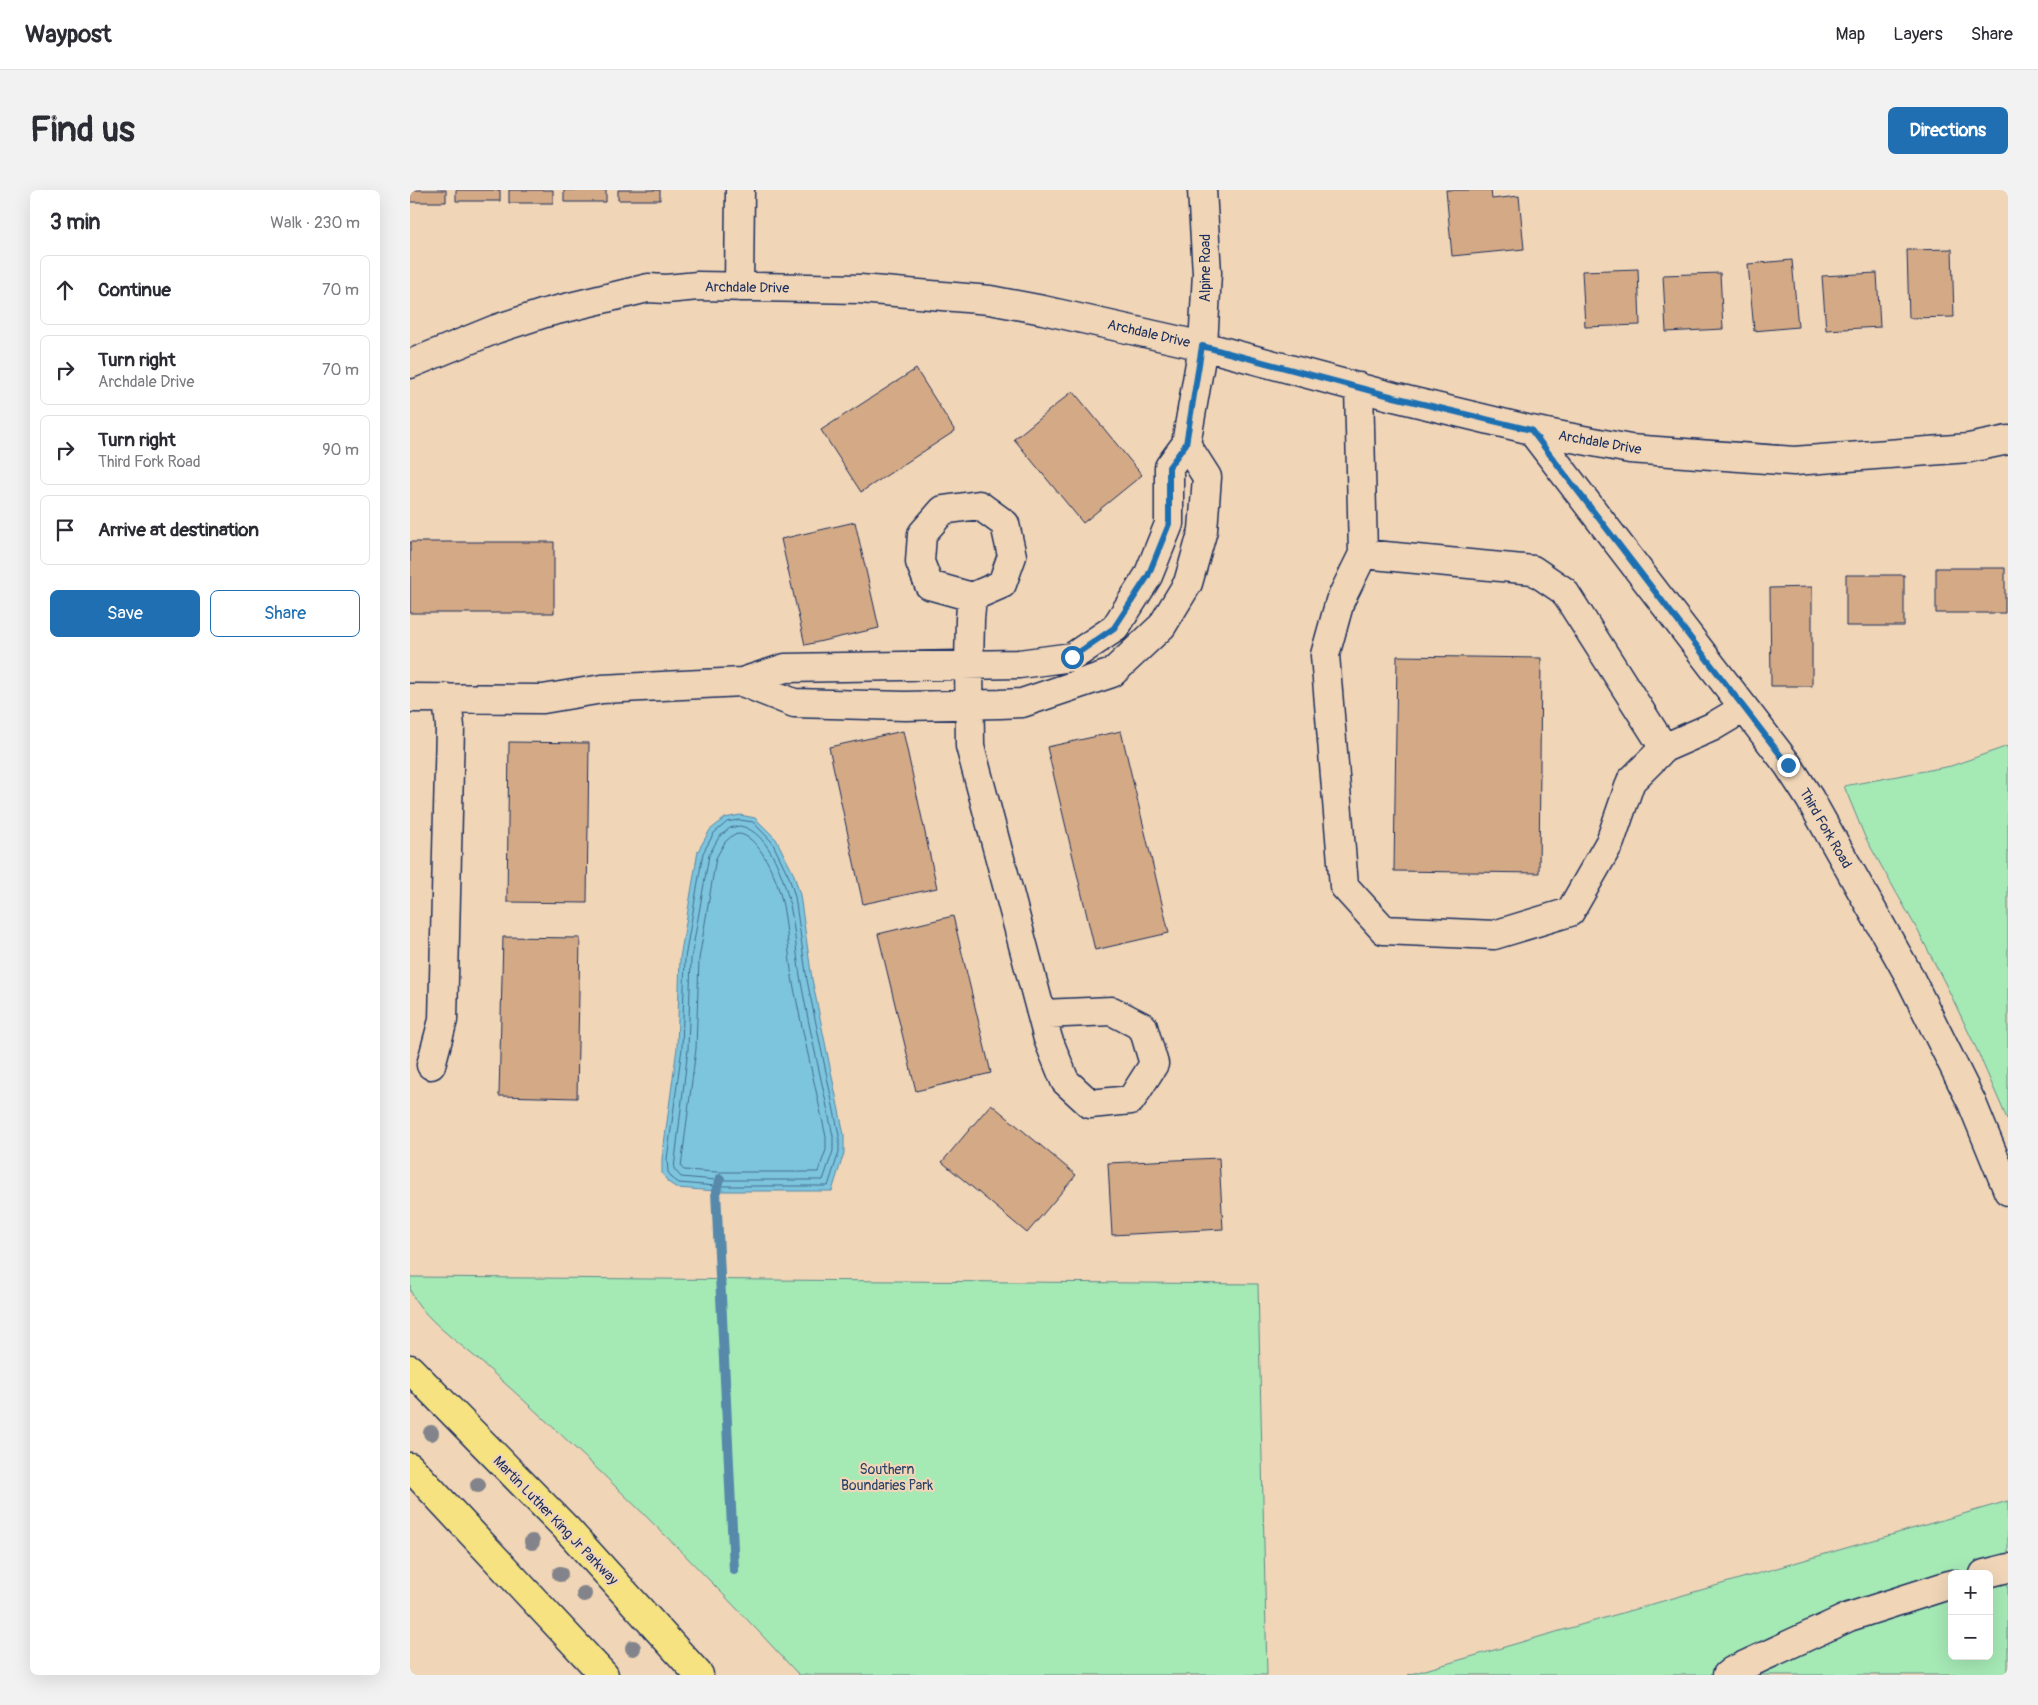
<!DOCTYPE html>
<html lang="en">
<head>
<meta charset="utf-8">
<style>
	body { margin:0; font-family:Pangolin,sans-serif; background:#f2f2f3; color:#2b2b33 }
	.controls { position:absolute; right:15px; bottom:15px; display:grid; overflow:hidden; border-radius:8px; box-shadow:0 5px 20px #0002 }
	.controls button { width:45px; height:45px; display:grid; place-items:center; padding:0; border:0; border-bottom:1px solid #e1e1e2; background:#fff; color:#2b2b33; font:25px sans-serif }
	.stop { position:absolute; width:15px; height:15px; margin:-11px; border:4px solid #1f6fb2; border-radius:50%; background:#fff }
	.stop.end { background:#1f6fb2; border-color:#fff; box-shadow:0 1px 5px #0008 }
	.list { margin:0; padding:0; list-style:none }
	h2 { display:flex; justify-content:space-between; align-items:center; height:65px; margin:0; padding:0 20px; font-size:21px }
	h2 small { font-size:16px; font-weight:400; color:#7c7c81 }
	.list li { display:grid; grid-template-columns:32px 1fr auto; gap:15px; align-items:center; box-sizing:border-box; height:70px; margin:0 10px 10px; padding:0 10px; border:1px solid #e1e1e2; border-radius:8px }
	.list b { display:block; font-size:19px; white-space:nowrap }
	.list p { margin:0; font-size:16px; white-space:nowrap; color:#7c7c81 }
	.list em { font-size:16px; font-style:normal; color:#7c7c81 }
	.actions { display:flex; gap:10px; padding:15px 20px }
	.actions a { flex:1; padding:11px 0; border:1px solid #1f6fb2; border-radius:8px; text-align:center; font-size:18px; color:#1f6fb2 }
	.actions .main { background:#1f6fb2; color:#fff }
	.icon { flex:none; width:28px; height:28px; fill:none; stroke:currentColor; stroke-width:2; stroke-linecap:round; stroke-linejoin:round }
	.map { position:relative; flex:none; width:1598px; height:1485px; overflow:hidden; border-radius:8px }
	header { display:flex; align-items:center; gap:30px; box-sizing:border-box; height:70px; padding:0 25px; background:#fff; border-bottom:1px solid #e1e1e2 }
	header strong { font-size:24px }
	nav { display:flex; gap:28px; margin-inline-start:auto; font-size:18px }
	.intro { display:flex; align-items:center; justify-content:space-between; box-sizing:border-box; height:120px; padding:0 30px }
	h1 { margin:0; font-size:35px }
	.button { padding:12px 22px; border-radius:8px; background:#1f6fb2; color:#fff; font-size:18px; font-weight:700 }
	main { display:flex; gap:30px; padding:0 30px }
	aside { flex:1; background:#fff; border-radius:8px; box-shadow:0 5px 20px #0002 }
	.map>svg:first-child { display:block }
	.green { fill:#a5e9b5; stroke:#608c8a; fill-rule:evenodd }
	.water { fill:#7dc5dd; stroke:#5689aa }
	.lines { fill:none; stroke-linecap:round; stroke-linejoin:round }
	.shore { stroke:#426b91; stroke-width:1 }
	.stream { stroke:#5689aa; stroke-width:10 }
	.building { fill:#d4a985; stroke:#1b2f5e }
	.minor-casing { stroke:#1b2f5e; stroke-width:31 }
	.major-casing { stroke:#1b2f5e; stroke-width:31 }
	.minor { stroke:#f0d5b7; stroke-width:28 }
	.major { stroke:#f6e281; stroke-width:28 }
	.tree { fill:#83848b }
	.route { stroke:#1f6fb2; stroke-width:6 }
	.labels { text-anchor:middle; stroke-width:4.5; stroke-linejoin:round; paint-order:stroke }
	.street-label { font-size:14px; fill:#1b2f5e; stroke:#f0d5b7 }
	.park-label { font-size:14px; fill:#294267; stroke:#f0d5b7 }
</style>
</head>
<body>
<header>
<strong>Waypost</strong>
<nav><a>Map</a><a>Layers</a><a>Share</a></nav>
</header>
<div class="intro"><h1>Find us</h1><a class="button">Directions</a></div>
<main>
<aside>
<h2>3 min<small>Walk · 230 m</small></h2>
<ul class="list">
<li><svg class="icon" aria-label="ahead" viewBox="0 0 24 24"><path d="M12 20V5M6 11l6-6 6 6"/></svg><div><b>Continue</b></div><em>70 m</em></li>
<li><svg class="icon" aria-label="right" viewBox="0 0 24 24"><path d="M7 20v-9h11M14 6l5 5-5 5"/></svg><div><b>Turn right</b><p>Archdale Drive</p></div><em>70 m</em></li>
<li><svg class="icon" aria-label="right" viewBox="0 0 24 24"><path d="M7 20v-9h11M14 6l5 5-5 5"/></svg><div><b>Turn right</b><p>Third Fork Road</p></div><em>90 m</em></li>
<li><svg class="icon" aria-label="arrive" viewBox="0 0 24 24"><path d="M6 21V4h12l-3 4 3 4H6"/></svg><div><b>Arrive at destination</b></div></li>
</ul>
<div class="actions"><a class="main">Save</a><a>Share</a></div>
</aside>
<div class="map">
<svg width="1598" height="1485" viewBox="0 0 1598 1485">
	<rect width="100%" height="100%" fill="#f0d5b7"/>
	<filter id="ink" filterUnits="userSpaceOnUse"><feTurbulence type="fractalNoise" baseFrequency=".02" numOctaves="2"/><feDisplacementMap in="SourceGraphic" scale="10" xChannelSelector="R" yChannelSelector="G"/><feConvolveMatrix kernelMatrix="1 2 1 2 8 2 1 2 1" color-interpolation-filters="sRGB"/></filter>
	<g filter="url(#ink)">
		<path class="green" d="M1598 556V931L1567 860 1538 799 1508 741 1455 647 1434 596 1541 576Z
			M0 1087 848 1094 857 1485H389C288 1375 182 1270 70 1171 49 1153 12 1127 1 1102 0 1098 0 1091 0 1087Z
			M1598 1311V1485H998ZM1542 1384H1579V1466H1542Z"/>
		<path class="water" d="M330 625 345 628 366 649 384 685 390 705 402 789 434 945V963L422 1001H306L267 998 258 992 252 983V969L267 858 270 768 288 661 300 640 315 628Z"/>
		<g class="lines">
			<path class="shore" d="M330 630 343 632 362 652 379 687 385 707 397 790 429 945V962L418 996H306L269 993 262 988 258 982 257 969 272 858 275 768 293 663 304 643 317 632Z
				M330 636C353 640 366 670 373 690 385 723 385 759 391 792 400 844 413 895 423 946V961L413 990H306L271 987 264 979 278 859 281 769 299 665 309 647 320 638Z
				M330 644C347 647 360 676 366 691 378 721 377 761 383 793 393 844 405 895 416 947V960L408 982H307L274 980 271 977 286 859 289 769 306 668 315 652 323 645Z"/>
			<path class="stream" d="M310 989 306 1001 324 1380"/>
		</g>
		<path class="building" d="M0 0H36V12H0Z
			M46 0H90V11H46Z
			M99 0H143V13H99Z
			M154 0H196V12H154Z
			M208 0H250V10H208Z
			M1036 0H1081L1082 9 1109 6 1114 59 1042 66Z
			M1542 59 1544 127 1499 128 1497 60Z
			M1382 70 1388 137 1344 141 1338 74Z
			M1228 79 1230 135 1175 137 1172 81Z
			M1310 83 1313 139 1256 142 1253 85Z
			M1467 83 1470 137 1416 140 1412 86Z
			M506 179 545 241 451 302 411 240Z
			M663 201 732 285 673 333 604 249Z
			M445 332 469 438 395 455 371 349Z
			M0 352H144V423H0Z
			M1526 378H1595V423H1526Z
			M1436 385H1494V436H1436Z
			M1402 397V496H1361L1360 398Z
			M987 466 1131 468 1129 683 984 681Z
			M493 541 527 698 453 714 419 557Z
			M711 541 759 743 685 760 637 557Z
			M99 552 179 553 177 713 97 712Z
			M543 726 581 883 506 901 468 744Z
			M93 747 170 748 167 908 89 906Z
			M581 914 666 985 617 1043 532 972Z
			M809 968 813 1039 702 1045 698 973Z"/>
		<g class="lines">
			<defs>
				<path id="minor" d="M329 97 330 0
					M0 174 86 139 135 123 238 98 256 99 288 96 450 99 580 110 633 120 793 156 984 207 1121 240 1220 259 1384 271 1559 258 1598 250
					M949 197 953 364 930 411 915 465 934 696 974 740 1084 745 1160 722 1200 652 1221 591 1254 558
					M1121 240 1378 575 1400 609 1497 782 1562 913 1598 1001
					M569 315 595 334 602 366 592 394 562 407 519 395 510 372 512 344 533 320Z
					M953 364 1123 380 1154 401 1254 558 1302 537 1334 518
					M562 407 560 429 559 475 560 556 638 849 655 891 680 914 721 910 744 874 733 837 702 821 632 824
					M332 492 384 513 495 516 590 514 612 513 702 483 752 436 778 393 793 340 797 287 776 254
					M0 508 133 509 192 499 332 492 375 478 609 474 662 467 705 438 738 386 759 334V277L776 254 793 156 797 83 792 0
					M21 875 33 830 40 537 37 508
					M1574 1384 1598 1378
					M1317 1485 1322 1481 1439 1427 1542 1394"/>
				<path id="major" d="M0 1179 156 1338 289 1485
					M0 1277 194 1485"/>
			</defs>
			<use href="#minor" class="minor-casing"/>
			<use href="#major" class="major-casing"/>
			<use href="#minor" class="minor"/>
			<use href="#major" class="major"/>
		</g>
		<g class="tree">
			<circle cx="21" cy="1243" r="8"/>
			<circle cx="68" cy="1295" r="8"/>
			<circle cx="122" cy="1352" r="8"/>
			<circle cx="150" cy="1384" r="8"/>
			<circle cx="174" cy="1404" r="8"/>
			<circle cx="223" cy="1458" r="8"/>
		</g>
	</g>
	<g class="lines" filter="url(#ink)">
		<path class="route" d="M662 467 704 438 738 386 759 334V277L776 254 792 156 984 207 1121 240 1378 575"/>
	</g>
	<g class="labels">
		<g class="street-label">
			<text transform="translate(795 78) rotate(-90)" y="5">Alpine Road</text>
			<text transform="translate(337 97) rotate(1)" y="5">Archdale Drive</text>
			<text transform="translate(739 143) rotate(13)" y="5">Archdale Drive</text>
			<text transform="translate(1190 252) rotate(10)" y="5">Archdale Drive</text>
			<text transform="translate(1416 638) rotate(60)" y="5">Third Fork Road</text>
			<text transform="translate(146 1330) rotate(46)" y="5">Martin Luther King Jr Parkway</text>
		</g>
		<g class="park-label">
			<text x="477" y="1284">Southern<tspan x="477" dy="16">Boundaries Park</tspan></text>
		</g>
	</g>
</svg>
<div class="controls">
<button>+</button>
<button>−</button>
</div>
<div class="stop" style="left:662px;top:467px"></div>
<div class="stop end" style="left:1378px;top:575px"></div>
</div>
</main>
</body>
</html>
